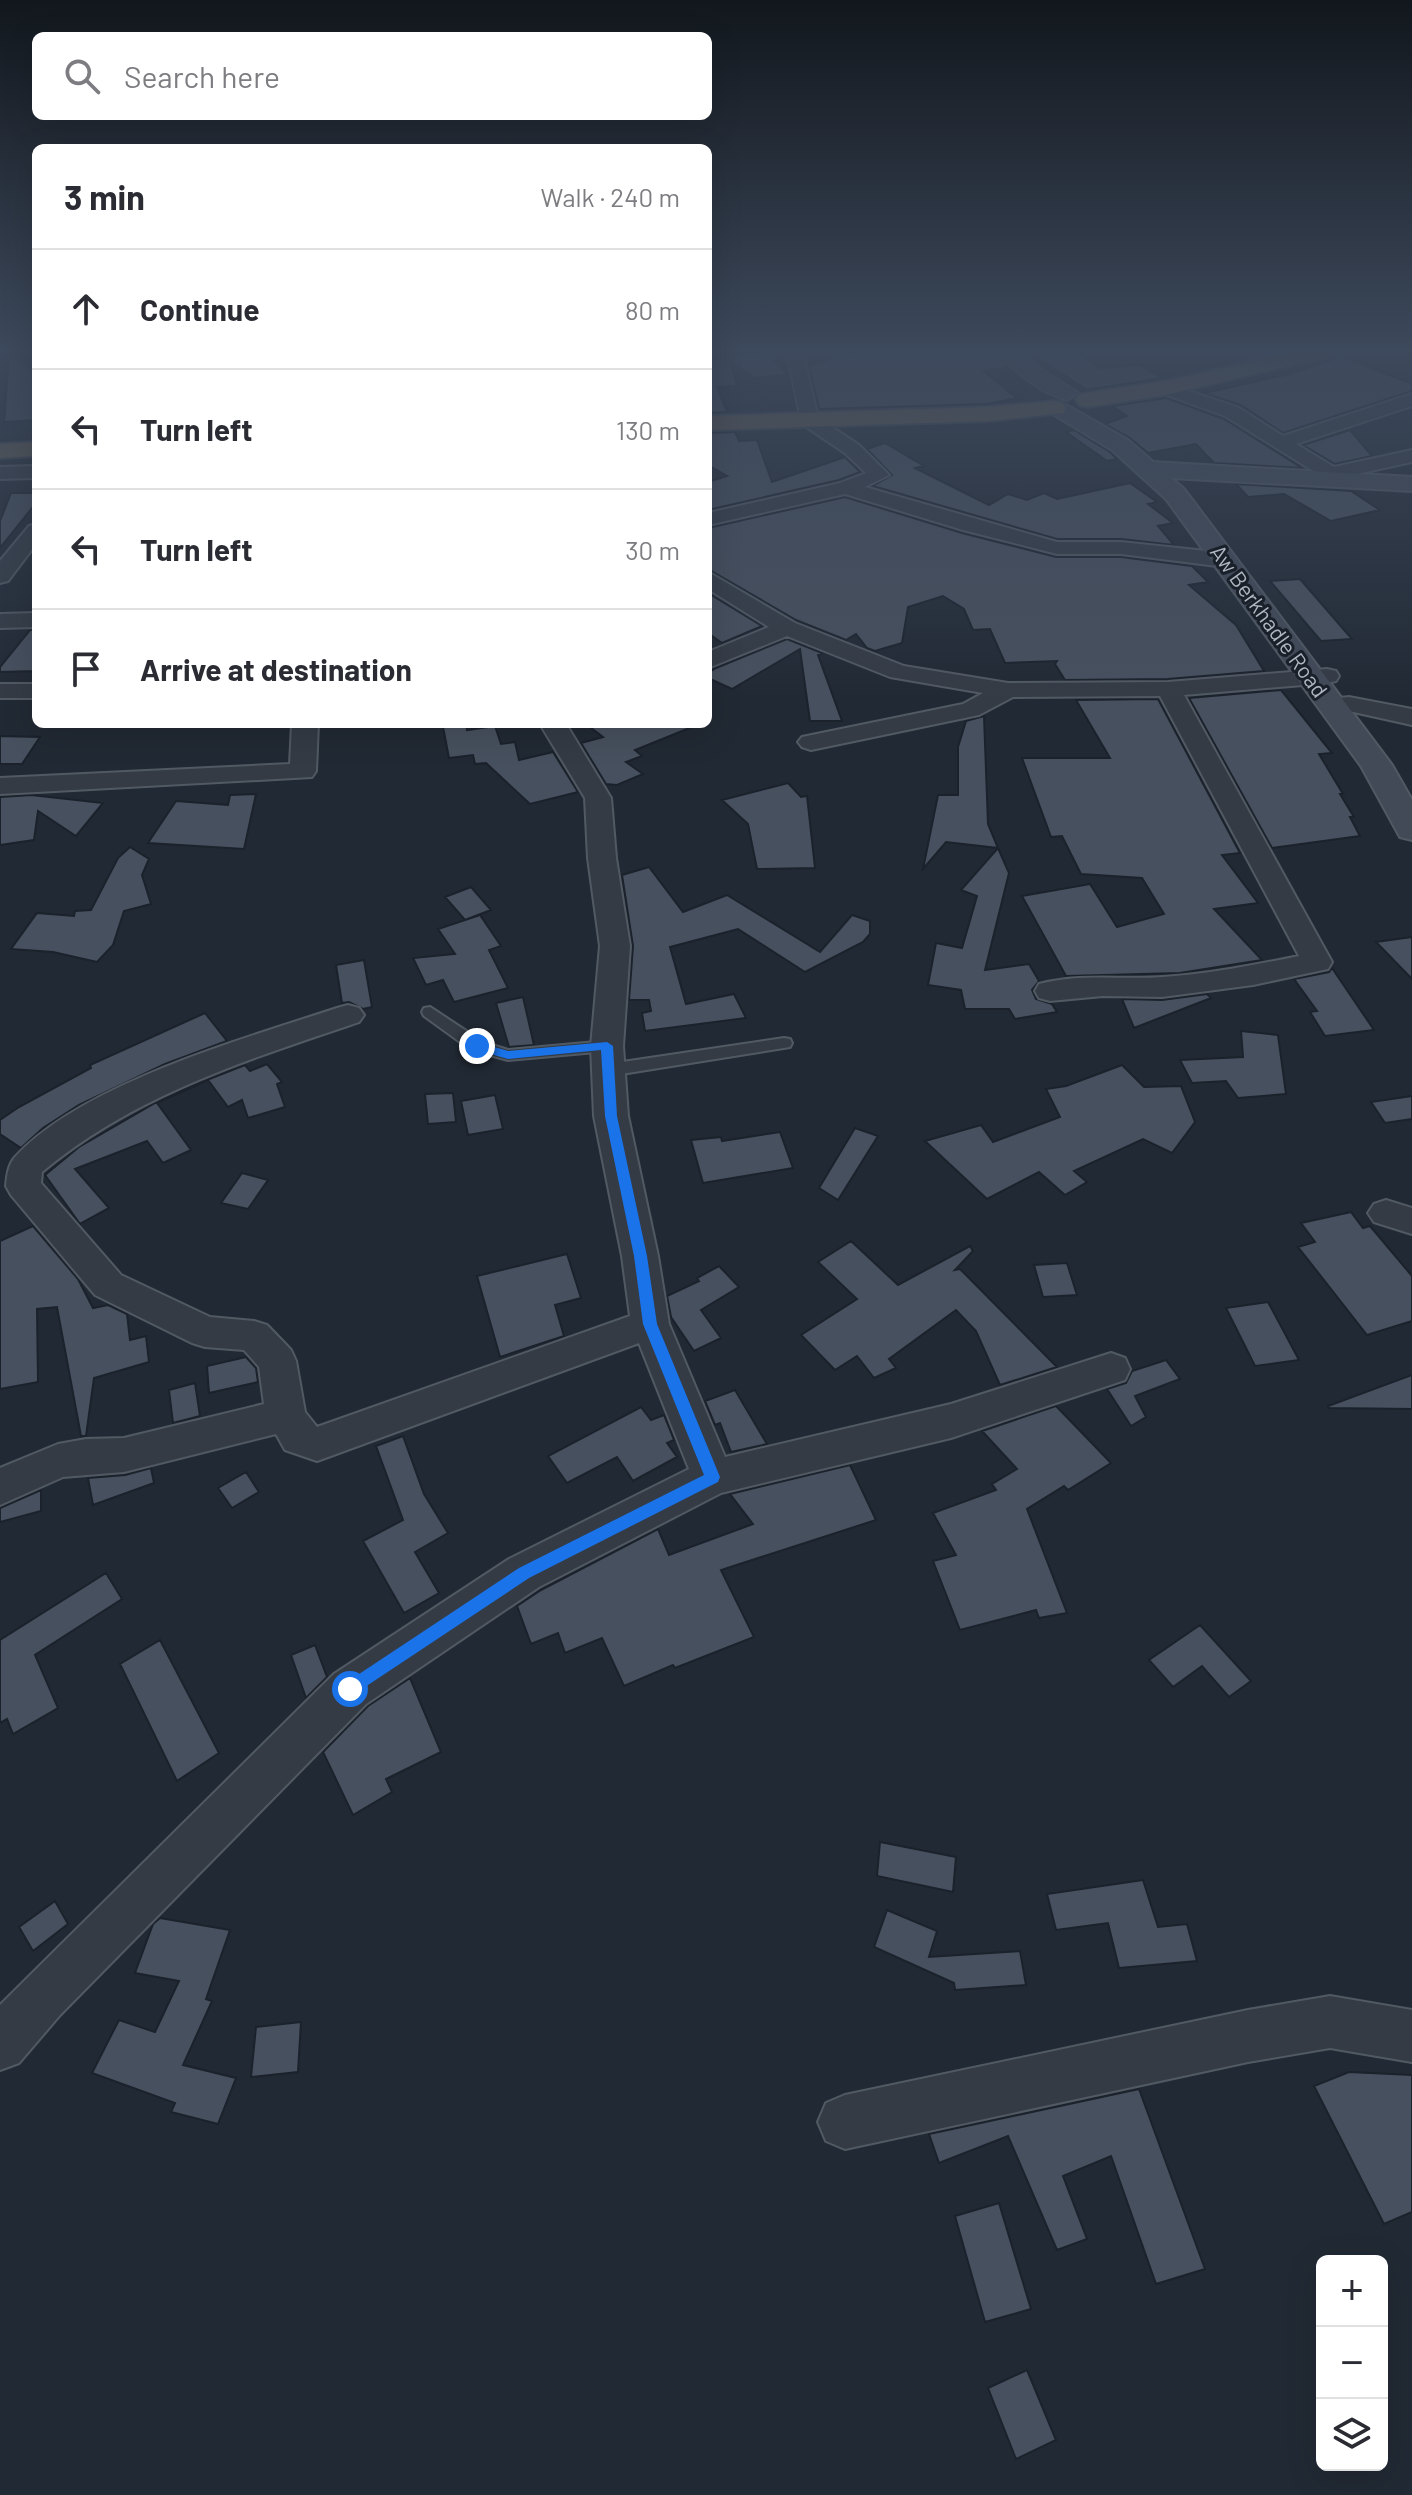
<!DOCTYPE html>
<html lang="en">
<head>
<meta charset="utf-8">
<style>
	body { margin:0; font-family:Barlow,sans-serif; background:#f7f7f7; color:#2b2b33 }
	.controls { position:absolute; right:24px; bottom:24px; display:grid; overflow:hidden; border-radius:12px; box-shadow:0 8px 32px #0002 }
	.controls button { width:72px; height:72px; display:grid; place-items:center; padding:0; border:0; border-bottom:2px solid #e1e1e2; background:#fff; color:#2b2b33; font:40px sans-serif }
	.stop { position:absolute; width:24px; height:24px; margin:-18px; border:6px solid #1a73e8; border-radius:50%; background:#fff }
	.stop.end { background:#1a73e8; border-color:#fff; box-shadow:0 2px 8px #0008 }
	.list { margin:0; padding:0; list-style:none }
	h2 { display:flex; justify-content:space-between; align-items:center; height:104px; margin:0; padding:0 32px; font-size:34px }
	h2 small { font-size:26px; font-weight:400; color:#7c7c81 }
	.list li { display:grid; grid-template-columns:52px 1fr auto; gap:24px; align-items:center; box-sizing:border-box; height:120px; padding:0 32px; border-top:2px solid #e1e1e2 }
	.list b { display:block; font-size:30px; white-space:nowrap }
	.list em { font-size:26px; font-style:normal; color:#7c7c81 }
	.icon { flex:none; width:44px; height:44px; fill:none; stroke:currentColor; stroke-width:2; stroke-linecap:round; stroke-linejoin:round }
	.map { position:relative; flex:none; width:1412px; height:2495px; overflow:hidden }
	.search { position:absolute; background:#fff; box-shadow:0 8px 32px #0002; left:32px; top:32px; width:680px; height:88px; display:flex; align-items:center; gap:20px; box-sizing:border-box; padding:0 28px; border-radius:12px; color:#7c7c81; font-size:30px }
	.panel { position:absolute; background:#fff; box-shadow:0 8px 32px #0002; left:32px; top:144px; width:680px; height:584px; border-radius:12px }
	.map>svg:first-child { display:block }
	.building { fill:#47505e; stroke:#1b222c; stroke-width:2 }
	.lines { fill:none; stroke-linecap:round; stroke-linejoin:round }
	.lane-casing { stroke:#515963; stroke-width:4 }
	.street-casing { stroke:#515963; stroke-width:4 }
	.secondary-casing { stroke:#515963; stroke-width:4 }
	.highway-casing { stroke:#3e4650; stroke-width:4 }
	.lane { fill:#343b45; fill-rule:evenodd }
	.street { fill:#343b45; fill-rule:evenodd }
	.secondary { fill:#424a58; fill-rule:evenodd }
	.highway { fill:#6b6151; fill-rule:evenodd }
	.route { fill:#1a73e8 }
	.labels { text-anchor:middle; stroke-width:6; stroke-linejoin:round; paint-order:stroke }
	.far-street-label { font-size:22px; fill:#aeb6c2; stroke:#192029 }
</style>
</head>
<body>
<div class="map">
<svg width="1412" height="2495" viewBox="0 0 1412 2495">
	<rect width="100%" height="100%" fill="#212934"/>
	<path class="building" d="M766 352 788 375 755 378 730 360 737 386 717 387 727 412 708 413V360Z
		M857 352H996L1008 367 983 371 1017 398 987 404 819 409 809 366Z
		M1029 352H1076L1100 368 1140 365 1162 378 1087 390Z
		M9 355 36 371V420L4 422Z
		M1343 357 1412 384V391L1283 433 1241 405 1204 393 1285 375Z
		M1166 398 1224 419 1302 468 1214 463 1196 444 1148 453 1130 438 1105 424 1127 416 1112 406Z
		M1074 430 1110 452 1117 459 1107 461 1066 432Z
		M1350 430 1372 456 1335 464 1303 445Z
		M735 432 739 441 757 440 772 482 845 457 860 472 839 480 708 510V482L727 476 708 465V433Z
		M885 443 924 466 915 468 989 505 1008 494 1027 500 1044 493 1057 499 1130 483 1157 502 1148 504 1173 523 1158 526 1174 545 1121 539H1057L873 486 892 475 867 449Z
		M1236 484 1351 491 1380 510 1331 521 1284 494 1248 497Z
		M11 493H36V503L0 548V521Z
		M845 497 962 533 1056 557H1121L1192 566 1208 582 1189 585 1236 625 1264 671 1168 679 1065 680 1055 664 1057 661 1005 663 990 629 973 630 964 609 943 596 908 607 902 643 875 651 867 648 856 634 846 640 796 620 708 569V528Z
		M1300 579 1352 639 1321 641 1270 581Z
		M708 593 762 626 722 643 708 633Z
		M30 630H36V671L0 672V667Z
		M787 639 822 653 818 655 842 721H810L800 649 732 689 708 678V673L716 668Z
		M1281 690 1332 753 1319 754 1343 794H1340L1354 817H1350L1360 836 1272 848 1189 698Z
		M1158 699 1240 853 1222 855 1258 903 1214 909 1262 960 1180 973 1066 976 1022 896 1090 884 1117 927 1164 914 1142 878 1081 874 1062 836 1051 837 1022 758H1110L1076 700Z
		M984 716 988 824 998 848 946 842 923 869 938 795H958V747L966 721Z
		M466 724 467 730 495 726 501 744 515 742 519 760 553 752 578 792 530 804 486 763 475 764 473 755 449 758 443 727Z
		M586 724H697V725L635 750 642 756 626 762 643 774 617 785 606 784 581 743 603 737Z
		M0 736 40 737 22 764H0Z
		M788 783 801 797 807 796 815 868 757 869 748 824 722 800Z
		M256 794 244 849 148 843 176 801 228 805 230 795Z
		M31 795 103 803 76 836 38 811 34 840 0 845V797Z
		M130 847 149 859 142 875 151 904 124 911 113 945 97 962 53 952 11 949 37 913 74 916 75 911 91 910 118 858Z
		M998 848 1009 873 985 970 1029 964 1039 981 1032 990 1036 999 1052 1004 1057 1012 1015 1019 1009 1009H965L961 990 928 985 936 943 962 948 977 896 961 890Z
		M649 867 683 912 727 895 820 952 852 915 870 921V934L863 942 805 972 738 929 670 947 686 1004 734 994 746 1018 645 1031 642 1013 651 1011 649 1000H629L633 946 622 875Z
		M471 887 491 910 465 920 445 897Z
		M480 915 501 946 489 950 508 988 454 1002 443 980 426 985 413 958 455 954 438 929Z
		M1412 937V979L1376 942Z
		M364 960 372 1007 363 1009 349 1002 342 1003 336 965Z
		M1332 968 1374 1030 1325 1036 1310 1012 1317 1011 1294 979 1329 972Z
		M1207 994 1211 998 1134 1028 1122 999 1162 1000Z
		M523 997 534 1045 509 1047 496 1003Z
		M205 1013 227 1041 165 1064 79 1105 43 1128 21 1148 0 1134V1120L19 1107 91 1068 90 1065Z
		M1241 1031 1278 1035 1286 1094 1238 1098 1226 1081 1192 1083 1180 1060 1243 1057Z
		M267 1064 282 1082 277 1084 285 1107 248 1118 242 1100 228 1107 208 1080 157 1103 191 1150 163 1163 147 1141 75 1169 109 1208 80 1224 45 1175 79 1147 155 1103 194 1085 245 1065 250 1071Z
		M1122 1065 1144 1087 1181 1086 1195 1122 1172 1153 1143 1139 1074 1171 1087 1182 1065 1195 1039 1172 987 1199 925 1141 981 1125 993 1142 1060 1117 1046 1089 1066 1086Z
		M453 1093 456 1122 428 1124 425 1094Z
		M495 1095 503 1129 468 1135 461 1101Z
		M1412 1096V1119L1385 1123 1371 1102Z
		M855 1128 878 1136 838 1200 819 1188Z
		M780 1132 793 1168 703 1183 691 1140 721 1137 722 1141Z
		M242 1173 268 1180 248 1209 221 1203Z
		M1351 1212 1363 1228 1370 1226 1412 1276V1321L1367 1335 1298 1247 1315 1242 1301 1223Z
		M33 1226 78 1279 93 1308 108 1305 127 1314 130 1340 146 1336 149 1362 94 1378 86 1436H81L57 1307 37 1309 38 1382 0 1389V1241Z
		M851 1241 898 1285 970 1246 973 1251 955 1270 960 1269 1057 1367 1000 1385 976 1331 956 1310 889 1359 896 1368 874 1378 857 1356 835 1370 801 1335 857 1299 818 1262Z
		M567 1254 581 1298 555 1305 564 1336 500 1357 477 1276Z
		M1067 1263 1077 1295 1043 1297 1034 1265Z
		M719 1266 739 1287 701 1310 721 1338 694 1351 671 1317 667 1296 699 1281 697 1278Z
		M1268 1302 1299 1360 1255 1366 1226 1308Z
		M246 1357 256 1368 258 1382 209 1393 207 1366Z
		M1166 1360 1180 1379 1135 1396 1146 1417 1131 1426 1107 1389 1126 1383 1132 1371Z
		M1412 1375V1409L1329 1408 1328 1406Z
		M195 1383 200 1416 173 1423 169 1390Z
		M735 1390 767 1444 731 1452 720 1423 715 1425 705 1401Z
		M1056 1406 1111 1463 1068 1490 1064 1486 1027 1509 1067 1613 1039 1618 1036 1610 960 1630 933 1561 956 1555 933 1513 996 1490 992 1484 1017 1469 982 1431Z
		M641 1407 651 1420 664 1415 674 1440 667 1443 677 1457 633 1481 617 1457 567 1483 548 1456Z
		M403 1436 424 1494 448 1533 415 1552 439 1593 404 1613 363 1541 403 1520 376 1446Z
		M850 1465 876 1520 721 1570 754 1637 675 1668 673 1665 624 1686 602 1638 565 1653 558 1633 531 1644 517 1606 541 1590 658 1529 669 1555 753 1524 730 1494Z
		M151 1468 154 1483 93 1505 88 1478 125 1475Z
		M246 1472 259 1492 232 1508 218 1488Z
		M41 1490V1511L0 1522V1508Z
		M106 1573 122 1599 35 1655 58 1708 13 1734 7 1719 0 1723V1640Z
		M1200 1625 1251 1681 1229 1697 1202 1666 1173 1687 1149 1660Z
		M160 1640 219 1753 177 1781 120 1664Z
		M315 1645 327 1677 306 1698 291 1655Z
		M410 1678 441 1752 386 1779 392 1792 353 1815 323 1752 368 1706Z
		M880 1842 956 1857 953 1892 877 1876Z
		M1143 1880 1158 1927 1187 1924 1197 1961 1119 1968 1108 1923 1056 1930 1047 1894Z
		M55 1901 68 1924 33 1951 19 1927Z
		M887 1910 937 1931 929 1957 1020 1951 1026 1985 955 1990 954 1983 874 1947Z
		M160 1918 230 1930 206 1999 212 2001 183 2065 236 2078 218 2124 171 2112 175 2103 92 2073 119 2020 155 2032 179 1981 135 1973 153 1924Z
		M301 2022 298 2072 251 2077 256 2027Z
		M1349 2072 1412 2075V2212L1384 2224 1314 2086Z
		M1139 2089 1205 2269 1156 2284 1111 2156 1063 2176 1087 2239 1057 2250 1008 2136 939 2163 929 2134Z
		M999 2203 1031 2309 985 2322 955 2216Z
		M1027 2370 1056 2440 1016 2459 988 2388Z"/>
	<g class="lines">
		<defs>
			<path id="lane" d="M430 1007 483 1042 508 1050 607 1041 615 1046 607 1051 508 1060 471 1050 424 1016 422 1012 424 1008Z
				M784 1038 790 1039 792 1043 790 1047 609 1076 601 1070 609 1064Z"/>
			<path id="street" d="M779 352H798L804 357 818 418 859 445 889 475 865 487 1057 542H1121L1225 553 1236 560 1225 567 1121 554H1057L963 530 845 494 708 525V513L840 483 866 473 845 453 802 424 789 363Z
				M1165 383 1239 408 1283 436 1412 394V406L1296 444 1334 467 1412 450V462L1343 477 1341 484H1327L1323 477 1225 416 1159 392 1156 388 1159 384Z
				M36 466V478L0 479V467Z
				M36 524V544L8 581 0 583V561L29 526Z
				M708 572 795 623 904 666 1008 683 1168 682 1327 669 1336 671 1339 676 1336 681 1327 683 1184 695 1332 962 1328 969 1253 985 1162 997 1103 996 1050 1001 1039 998 1035 991 1039 984C1080 973 1122 980 1163 977 1209 974 1254 965 1299 956L1160 696 1013 697 979 715 811 750 802 747 798 742 802 737 963 704 983 693 890 677 787 636 708 668V652L769 627 708 589Z
				M36 613V627L0 628V614Z
				M0 684H36V698H0Z
				M1349 697 1412 709V725L1349 711 1321 710 1318 705 1321 700Z
				M292 724H318L316 771 312 777 0 794V778L290 764Z
				M540 724H566L611 798 616 858 630 946 623 1046 628 1116 658 1256 669 1324 725 1457 951 1404 1111 1353 1125 1358 1130 1369 1125 1380 951 1438 721 1493 539 1587 366 1704 60 2015 19 2063 0 2070V2005L334 1674 509 1559 689 1469 639 1343 317 1461 285 1450 276 1434 124 1472 63 1477 0 1505V1468L58 1444 86 1439 124 1438 264 1404 259 1367 244 1350 205 1347 192 1343 95 1295 11 1195 6 1186C7 1176 8 1165 15 1157 82 1084 243 1039 337 1008L348 1005 359 1008 364 1015 359 1022C247 1060 134 1095 42 1172L41 1183 121 1275 210 1317 254 1321 267 1325 291 1350 296 1361 305 1412 317 1427 630 1316 622 1256 594 1116 591 1046 600 946 588 858 585 798Z
				M1386 1200 1412 1208V1234L1374 1222 1368 1213 1374 1204Z
				M1330 1996 1412 2010V2062L1330 2048 1248 2062 845 2149 826 2141 818 2122 826 2103 845 2095 1248 2010Z"/>
			<path id="secondary" d="M999 352H1022L1046 373 1078 393 1067 400C1041 393 1015 373 999 352Z
				M1061 402 1128 440 1153 462 1412 477V491L1171 478 1184 489 1392 765 1412 800V840L1400 837 1361 766 1166 499 1112 450 1053 414 1050 409 1053 404Z"/>
			<path id="highway" d="M1293 352H1331L1328 357 1165 395 1087 407 1079 405 1076 400 1079 395 1087 393 1165 381Z
				M1055 401 1063 403 1066 408 1063 413 987 421 708 430V416L987 407Z
				M36 442V456L0 458V444Z"/>
		</defs>
		<use href="#lane" class="lane-casing"/>
		<use href="#street" class="street-casing"/>
		<use href="#secondary" class="secondary-casing"/>
		<use href="#highway" class="highway-casing"/>
		<use href="#lane" class="lane"/>
		<use href="#street" class="street"/>
		<use href="#secondary" class="secondary"/>
		<use href="#highway" class="highway"/>
	</g>
	<linearGradient id="sky" x2="0" y2="1"><stop stop-color="#12171d"/><stop offset="0.5" stop-color="#3d495c"/><stop offset="1" stop-color="#3d495c" stop-opacity="0"/></linearGradient>
	<rect width="1412" height="701" fill="url(#sky)"/>
	<path class="route" d="M477 1042 508 1051 607 1042 613 1046 617 1116 647 1256 657 1324 720 1477 718 1482 529 1578 350 1697 344 1695V1684L519 1568 704 1475 643 1324 634 1256 605 1116 601 1050 508 1059 473 1049 471 1046Z"/>
	<g class="labels">
		<g class="far-street-label">
			<text transform="translate(1269 621) rotate(54)" y="8">Aw Berkhadle Road</text>
		</g>
	</g>
</svg>
<div class="controls">
<button>+</button>
<button>−</button>
<button><svg class="icon" aria-label="layers" viewBox="0 0 24 24"><path d="M12 4l9 5-9 5-9-5zM3 14l9 5 9-5"/></svg></button>
</div>
<div class="stop" style="left:350px;top:1689px"></div>
<div class="stop end" style="left:477px;top:1046px"></div>
<div class="search"><svg class="icon" aria-label="search" viewBox="0 0 24 24"><circle cx="10" cy="10" r="6"/><path d="M15 15l6 6"/></svg>Search here</div>
<section class="panel">
<h2>3 min<small>Walk · 240 m</small></h2>
<ul class="list">
<li><svg class="icon" aria-label="ahead" viewBox="0 0 24 24"><path d="M12 20V5M6 11l6-6 6 6"/></svg><div><b>Continue</b></div><em>80 m</em></li>
<li><svg class="icon" aria-label="left" viewBox="0 0 24 24"><path d="M17 20v-9H6M10 6l-5 5 5 5"/></svg><div><b>Turn left</b></div><em>130 m</em></li>
<li><svg class="icon" aria-label="left" viewBox="0 0 24 24"><path d="M17 20v-9H6M10 6l-5 5 5 5"/></svg><div><b>Turn left</b></div><em>30 m</em></li>
<li><svg class="icon" aria-label="arrive" viewBox="0 0 24 24"><path d="M6 21V4h12l-3 4 3 4H6"/></svg><div><b>Arrive at destination</b></div></li>
</ul>
</section>
</div>
</body>
</html>
